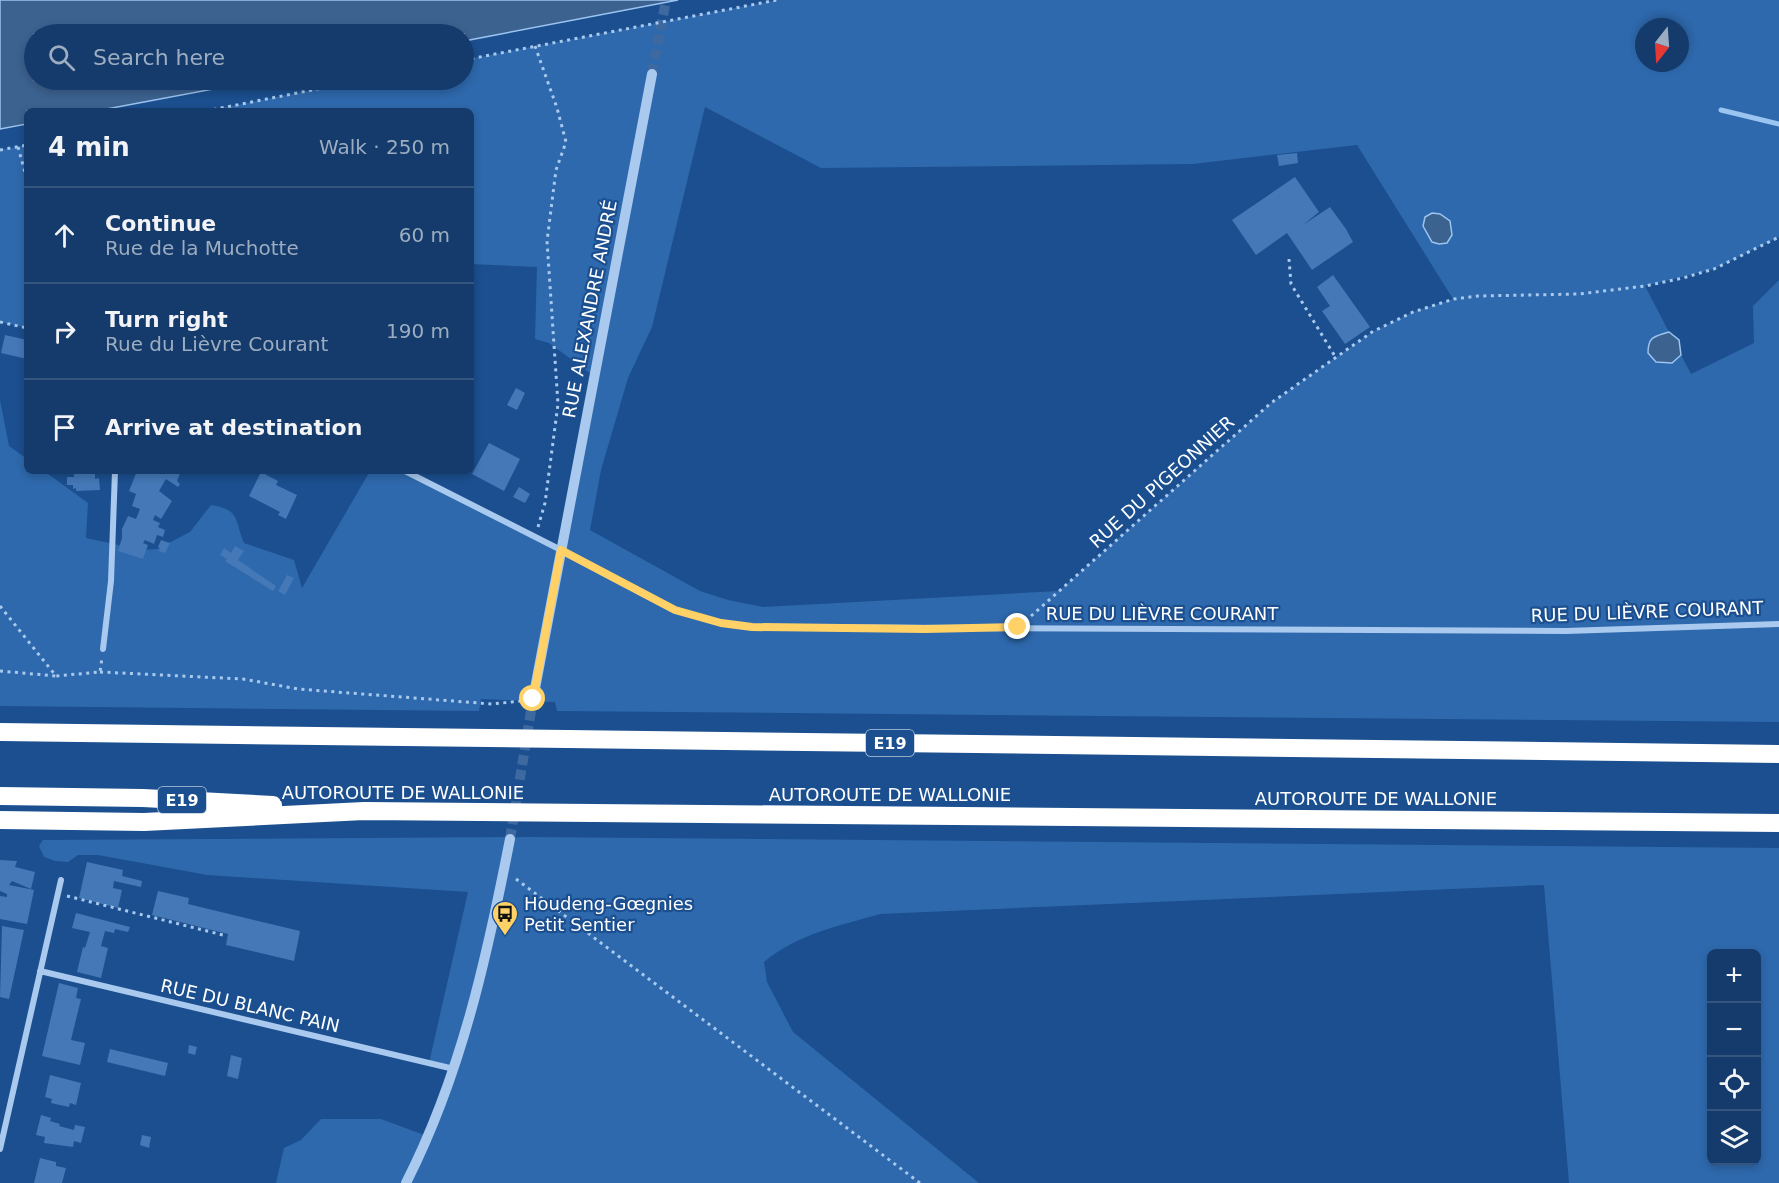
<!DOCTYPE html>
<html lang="en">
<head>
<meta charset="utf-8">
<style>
	body { margin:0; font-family:"DejaVu Sans",sans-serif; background:#214673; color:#f1f3f6 }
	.controls { position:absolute; right:18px; bottom:18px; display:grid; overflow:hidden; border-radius:9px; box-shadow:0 3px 9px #0003 }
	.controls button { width:54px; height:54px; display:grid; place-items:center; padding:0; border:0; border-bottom:2px solid #33557e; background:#143b6b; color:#f1f3f6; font:30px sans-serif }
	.compass { position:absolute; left:1635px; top:18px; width:54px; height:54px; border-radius:50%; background:#143b6b; box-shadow:0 3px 9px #0003; rotate:197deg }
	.stop { position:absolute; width:18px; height:18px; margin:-14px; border:4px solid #ffd166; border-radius:50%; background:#fff }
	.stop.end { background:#ffd166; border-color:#fff; box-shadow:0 2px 6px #0008 }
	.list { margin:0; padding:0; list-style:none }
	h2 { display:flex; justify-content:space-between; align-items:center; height:78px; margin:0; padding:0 24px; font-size:26px }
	h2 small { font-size:20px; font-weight:400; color:#9dadc1 }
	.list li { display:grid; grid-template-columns:39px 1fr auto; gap:18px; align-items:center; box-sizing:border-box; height:96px; padding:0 24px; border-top:2px solid #33557e }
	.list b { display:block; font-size:22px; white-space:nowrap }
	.list p { margin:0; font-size:20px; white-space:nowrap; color:#9dadc1 }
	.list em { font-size:20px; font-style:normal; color:#9dadc1 }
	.icon { flex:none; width:33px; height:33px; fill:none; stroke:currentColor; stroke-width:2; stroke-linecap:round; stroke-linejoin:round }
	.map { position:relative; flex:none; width:1779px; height:1183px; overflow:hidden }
	.search { position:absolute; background:#143b6b; box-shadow:0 3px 9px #0003; left:24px; top:24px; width:450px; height:66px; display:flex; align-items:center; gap:15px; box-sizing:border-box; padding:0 21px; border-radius:33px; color:#9dadc1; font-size:22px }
	.panel { position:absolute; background:#143b6b; box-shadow:0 3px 9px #0003; left:24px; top:108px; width:450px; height:366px; border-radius:9px }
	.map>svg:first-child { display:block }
	.green { fill:#2e69ad; fill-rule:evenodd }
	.water { fill:#3c6290; stroke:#9cc4f0; stroke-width:1.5 }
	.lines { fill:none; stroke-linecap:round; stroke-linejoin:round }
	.stream { stroke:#9cc4f0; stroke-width:5 }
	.building { fill:#4478b7 }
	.tertiary-tunnel { stroke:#3d69a0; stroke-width:10; stroke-dasharray:10 5; stroke-linecap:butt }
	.path { stroke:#a9c9ee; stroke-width:3; stroke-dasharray:3 4.5; stroke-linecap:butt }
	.minor { stroke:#a9c9ee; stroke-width:6 }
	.tertiary { stroke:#a9c9ee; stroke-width:10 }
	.motorway { stroke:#fff; stroke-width:18 }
	.route { stroke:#ffd166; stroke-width:8 }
	.labels { text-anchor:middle; stroke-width:4.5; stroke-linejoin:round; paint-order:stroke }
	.shield { fill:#1b4f8f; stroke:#bbcadd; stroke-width:1.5 }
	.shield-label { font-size:16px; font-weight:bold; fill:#fff }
	.street-label { font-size:18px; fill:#fff; stroke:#1b4f8f }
	.poi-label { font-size:18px; fill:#fff; stroke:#1b4f8f; text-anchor:start }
</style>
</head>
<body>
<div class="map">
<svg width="1779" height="1183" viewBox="0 0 1779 1183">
	<rect width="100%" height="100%" fill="#1b4f8f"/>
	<path class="green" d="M777 0H1779V237L1714 269 1645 286 1669 332 1679 340 1681 355 1691 374 1754 343 1753 306 1779 280V722L557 711 555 702 481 699 479 711 0 706V400L9 446 27 459V471H44L88 503 86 538 142 550 157 549 190 532 211 505C240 510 234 518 244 543L294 560 302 588 370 471H405L561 549 594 376 549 343 535 339 537 267 471 264V111H206L363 80H464V60ZM1644 27H1680V63H1644ZM705 107 821 168 1193 164 1357 145 1453 299 1413 312 1372 332 1271 403 1059 591 763 607 728 600 700 591 590 530 601 470 628 378 652 327Z
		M27 145V328L0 322V150Z
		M530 837 1779 848V1183H1569L1544 885 880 914C839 926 797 934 764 962L767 982 793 1032 979 1183H276L284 1148 301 1140 321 1119H381L427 1136 453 1069 429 1063 468 892 207 875 98 855H78L68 862 55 861 44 857 39 846 43 840ZM1712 954H1756V1160H1712Z"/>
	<path class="water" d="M0 0H678L464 41V34H34V80H261L96 111H27V124L0 129Z
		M1432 213 1440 214 1450 221 1452 235 1447 243 1439 244 1432 242 1423 226 1425 217Z
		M1669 332 1679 340 1681 355 1672 363 1656 362 1648 353C1648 336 1654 337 1669 332Z"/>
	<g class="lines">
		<path class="stream" d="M1721 110 1779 124"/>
	</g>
	<path class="building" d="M1297 153 1298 163 1279 166 1277 155Z
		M1295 177 1319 212 1303 225 1330 207 1346 229 1353 242 1312 270 1287 233 1256 255 1232 220Z
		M1333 275 1370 327 1345 344 1322 311 1330 306 1317 287Z
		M5 335 27 340V359L1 353Z
		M516 388 525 393 517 410 507 405Z
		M489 443 520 459 504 491 472 474Z
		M74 471H95V479L99 478 100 490 76 491V488L73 489V485H67V477H74Z
		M137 471H181L177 481 180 484 178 487 166 479 159 491 172 501 161 519 155 515 153 520 160 523 158 527 165 530 163 537 157 535 154 544 145 540 143 543 148 545 143 559 118 551 122 538V529L128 516 136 519 140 509 132 506 136 494 129 491Z
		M261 472 278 481 276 485 297 495 286 519 278 515 280 512 249 496Z
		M519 487 530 494 525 503 513 497Z
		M161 540 170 543 165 553 159 551 160 548 158 547Z
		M235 546 244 551 238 560 276 586 273 591 225 561 227 559 220 555 224 548 231 553Z
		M287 575 294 578 285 595 278 591Z
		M0 860 17 861 15 867 35 872 31 889 12 881 9 885 34 890 27 924 0 919V896L7 897V894L0 891Z
		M87 862 123 870 122 876 142 881 141 887 114 881 113 888 122 890 118 908 79 898Z
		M158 891 189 898 188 904 300 931 294 961 226 945 228 934 152 915Z
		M76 913 130 927 128 932 115 929 114 933 105 931 101 946 108 948 101 978 77 972 83 947 85 948 90 932 72 928Z
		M2 926 24 930 9 999 0 997Z
		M59 983 78 988 76 998 81 999 71 1040 85 1043 80 1065 42 1056Z
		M189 1045 197 1047 195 1055 188 1053Z
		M110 1049 168 1063 165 1076 107 1062Z
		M231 1055 242 1058 238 1079 227 1076Z
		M50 1075 81 1083 76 1105 70 1103 69 1107 51 1103 52 1099 45 1097Z
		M41 1115 51 1118 50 1121 60 1124 59 1126 74 1130 75 1125 85 1127 81 1143 74 1141 73 1147 44 1143 45 1137 36 1135Z
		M142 1135 151 1137 149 1148 140 1145Z
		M40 1158 56 1162V1166L66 1168 62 1183H34Z"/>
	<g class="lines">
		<path class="tertiary-tunnel" d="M652 74 666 0
			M510 839 533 699"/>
		<path class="path" d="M535 46 557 108 566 142 556 170 547 241 558 404 545 503 538 527
			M464 60 777 0
			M206 111 363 80
			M18 147 27 180
			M0 150 27 145
			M1289 259 1291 284 1336 358
			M0 322 27 328
			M0 606 56 676 100 672 102 658
			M1031 616 1271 403 1372 332 1413 312 1454 299 1478 296 1579 294 1645 286 1683 278 1714 269 1779 237
			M0 671 56 676
			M100 672 243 679 298 689 492 704 522 701
			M516 879 920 1183
			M67 896 223 935"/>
		<path class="minor" d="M405 471 561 550 675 610 721 623 752 627 1566 631 1779 624
			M103 649 111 581 115 471
			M40 971 454 1069
			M0 1149 61 880"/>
		<path class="tertiary" d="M533 699 652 74
			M406 1183C461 1075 487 957 510 839"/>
		<path class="motorway" d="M0 732 1779 754
			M0 796 143 798 273 805
			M0 820 144 822 364 811 1779 823"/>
	</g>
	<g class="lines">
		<path class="route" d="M533 699 561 550 675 610 721 623 752 627 925 629 1018 627"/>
	</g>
	<defs>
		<symbol id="bus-pin" viewBox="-11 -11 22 30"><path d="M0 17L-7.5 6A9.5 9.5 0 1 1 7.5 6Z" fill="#ffd166" stroke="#1b4f8f"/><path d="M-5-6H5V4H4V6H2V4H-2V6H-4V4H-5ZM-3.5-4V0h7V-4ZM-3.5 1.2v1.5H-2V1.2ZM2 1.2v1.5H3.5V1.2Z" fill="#111"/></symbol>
	</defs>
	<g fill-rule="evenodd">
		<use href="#bus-pin" x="490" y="899" width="30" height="40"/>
	</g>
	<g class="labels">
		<g class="shield">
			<rect x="866" y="730" width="48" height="26" rx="4.5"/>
			<rect x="158" y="787" width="48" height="26" rx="4.5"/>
		</g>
		<g class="shield-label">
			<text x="890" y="749">E19</text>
			<text x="182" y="806">E19</text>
		</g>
		<g class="street-label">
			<text transform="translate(590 309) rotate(-79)" y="6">RUE ALEXANDRE ANDRÉ</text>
			<text transform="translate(1162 482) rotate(-42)" y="6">RUE DU PIGEONNIER</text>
			<text transform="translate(1647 612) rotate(-2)" y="6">RUE DU LIÈVRE COURANT</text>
			<text x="1162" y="620">RUE DU LIÈVRE COURANT</text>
			<text x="403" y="799">AUTOROUTE DE WALLONIE</text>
			<text x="890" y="801">AUTOROUTE DE WALLONIE</text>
			<text x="1376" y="805">AUTOROUTE DE WALLONIE</text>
			<text transform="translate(250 1006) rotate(13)" y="6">RUE DU BLANC PAIN</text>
		</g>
		<g class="poi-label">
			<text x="524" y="910">Houdeng-Gœgnies<tspan x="524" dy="21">Petit Sentier</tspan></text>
		</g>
	</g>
</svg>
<div class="controls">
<button>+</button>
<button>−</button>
<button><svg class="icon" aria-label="locate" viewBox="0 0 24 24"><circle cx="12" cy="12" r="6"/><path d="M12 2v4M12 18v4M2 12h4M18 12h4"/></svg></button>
<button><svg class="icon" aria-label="layers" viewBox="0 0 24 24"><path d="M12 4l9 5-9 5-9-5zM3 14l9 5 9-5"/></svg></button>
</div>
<svg class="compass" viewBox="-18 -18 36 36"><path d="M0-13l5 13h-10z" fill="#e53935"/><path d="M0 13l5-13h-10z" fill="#9dadc1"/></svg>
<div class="stop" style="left:533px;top:699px"></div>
<div class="stop end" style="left:1018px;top:627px"></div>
<div class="search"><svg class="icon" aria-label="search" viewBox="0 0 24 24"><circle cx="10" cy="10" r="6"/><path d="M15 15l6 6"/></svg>Search here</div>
<section class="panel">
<h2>4 min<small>Walk · 250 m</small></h2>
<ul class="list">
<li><svg class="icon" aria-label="ahead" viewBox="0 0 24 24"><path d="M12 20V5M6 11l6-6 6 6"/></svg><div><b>Continue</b><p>Rue de la Muchotte</p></div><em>60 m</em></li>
<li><svg class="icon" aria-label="right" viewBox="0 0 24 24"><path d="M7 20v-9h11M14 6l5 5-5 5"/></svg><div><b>Turn right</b><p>Rue du Lièvre Courant</p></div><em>190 m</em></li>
<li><svg class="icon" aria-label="arrive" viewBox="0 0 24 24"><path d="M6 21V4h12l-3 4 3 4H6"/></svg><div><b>Arrive at destination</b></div></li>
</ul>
</section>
</div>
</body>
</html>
